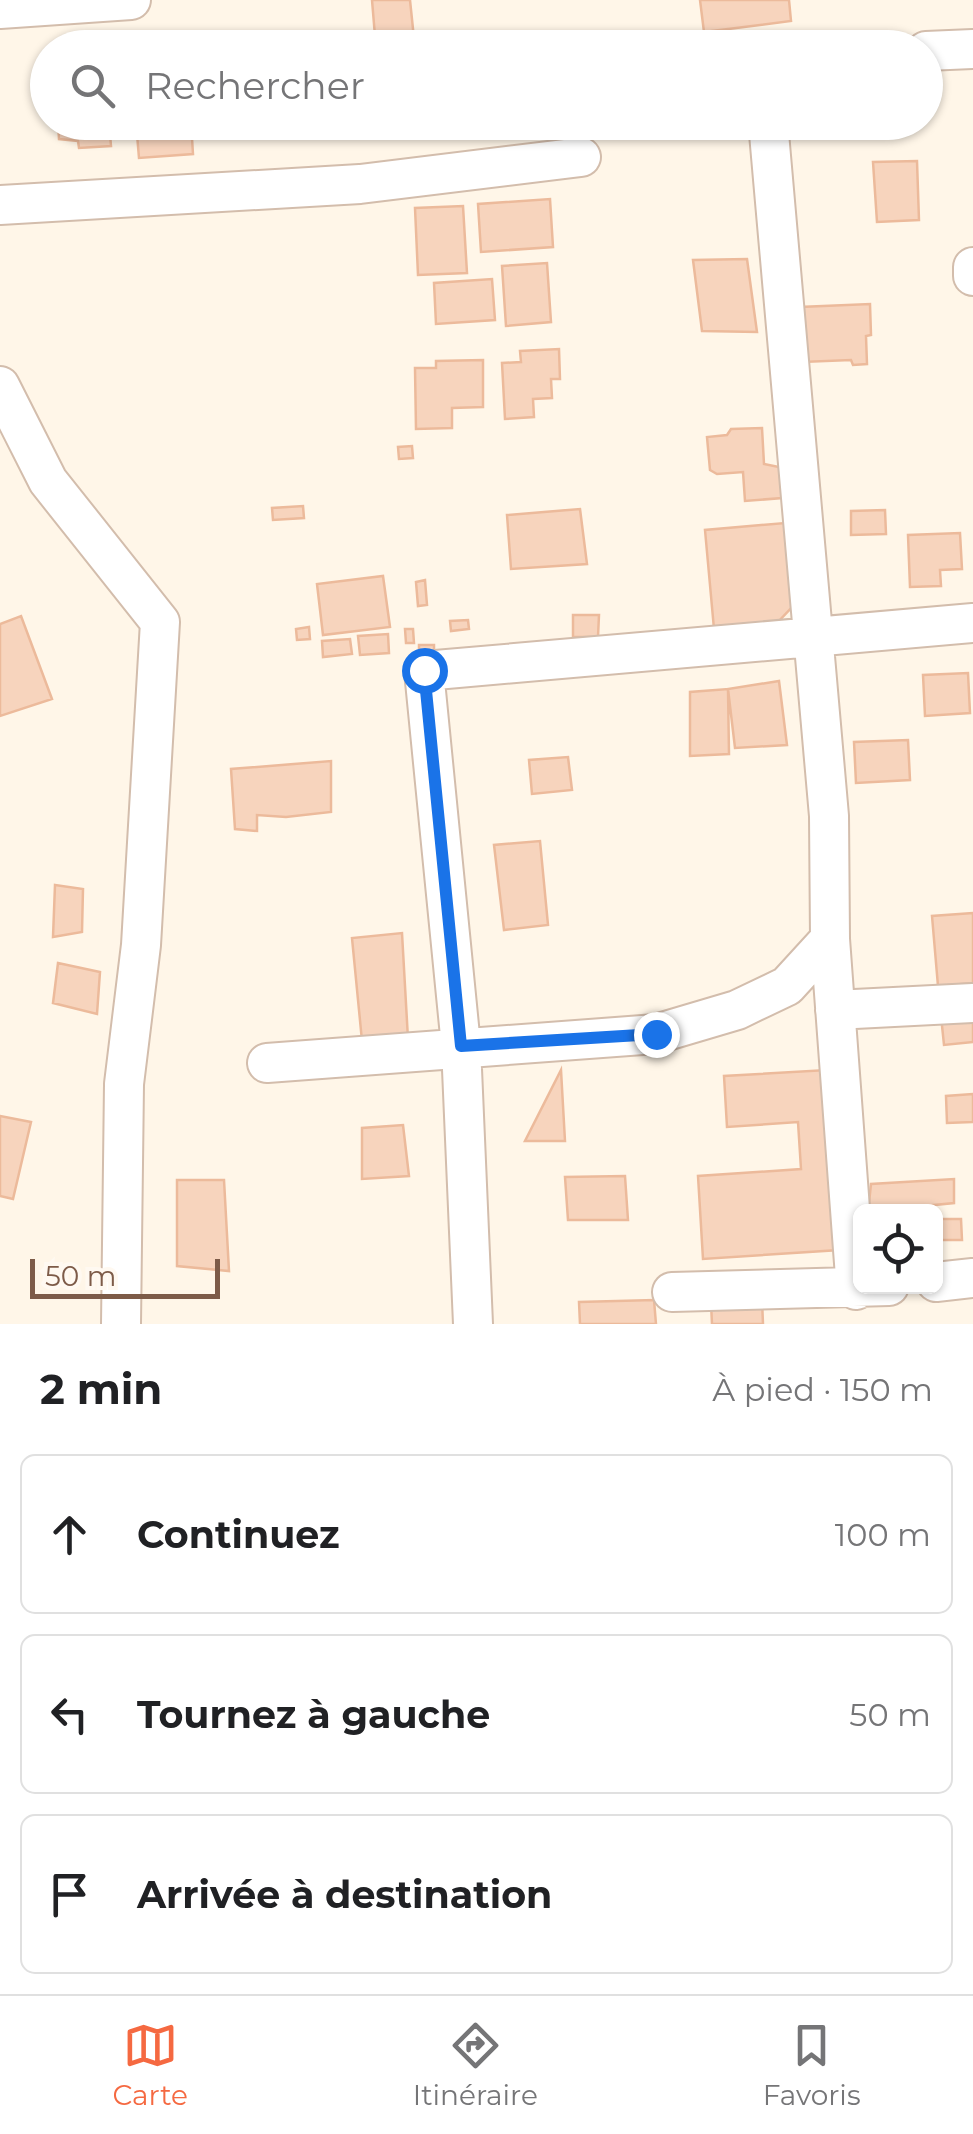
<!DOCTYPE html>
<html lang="fr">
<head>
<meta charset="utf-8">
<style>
	body { margin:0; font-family:Montserrat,sans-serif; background:#f6f6f6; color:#202124 }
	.controls { position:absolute; right:30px; bottom:30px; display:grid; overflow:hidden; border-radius:15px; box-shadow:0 2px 8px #0004 }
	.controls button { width:90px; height:90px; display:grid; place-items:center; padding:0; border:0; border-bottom:2px solid #e0e0e0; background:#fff; color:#202124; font:50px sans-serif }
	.scale { position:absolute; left:30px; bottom:25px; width:190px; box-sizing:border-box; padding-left:10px; border:5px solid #7d5b48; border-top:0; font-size:28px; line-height:35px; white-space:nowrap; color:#7d5b48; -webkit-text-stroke:8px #fff9f1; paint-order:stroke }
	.stop { position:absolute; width:30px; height:30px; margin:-22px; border:8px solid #1a73e8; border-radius:50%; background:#fff }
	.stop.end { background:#1a73e8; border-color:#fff; box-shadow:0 2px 10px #0008 }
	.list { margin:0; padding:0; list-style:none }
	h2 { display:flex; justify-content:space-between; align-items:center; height:130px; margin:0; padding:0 40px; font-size:42px }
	h2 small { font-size:32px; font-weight:400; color:#757577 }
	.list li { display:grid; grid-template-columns:65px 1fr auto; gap:30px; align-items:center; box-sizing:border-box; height:160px; margin:0 20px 20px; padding:0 20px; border:2px solid #e0e0e0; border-radius:15px }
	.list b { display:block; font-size:38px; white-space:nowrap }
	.list em { font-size:32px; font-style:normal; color:#757577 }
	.icon { flex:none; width:55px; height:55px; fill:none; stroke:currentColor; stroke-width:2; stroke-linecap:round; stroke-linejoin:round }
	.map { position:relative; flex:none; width:973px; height:1324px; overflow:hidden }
	.search { position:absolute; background:#fff; box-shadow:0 2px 8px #0004; left:30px; right:30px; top:30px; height:110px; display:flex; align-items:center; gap:25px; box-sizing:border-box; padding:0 35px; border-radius:55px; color:#757577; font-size:38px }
	.sheet { height:670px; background:#fff }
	nav { display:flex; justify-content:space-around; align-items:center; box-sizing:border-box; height:140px; border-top:2px solid #e0e0e0; background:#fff; font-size:28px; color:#757577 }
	nav a { display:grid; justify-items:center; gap:5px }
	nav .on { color:#f56941 }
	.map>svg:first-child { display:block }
	.building { fill:#f7d4bd; stroke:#ecba9b; stroke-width:2.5 }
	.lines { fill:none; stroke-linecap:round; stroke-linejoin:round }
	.minor-casing { stroke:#d3bdac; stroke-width:42 }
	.minor { stroke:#fff; stroke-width:38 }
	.route { stroke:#1a73e8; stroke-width:12 }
</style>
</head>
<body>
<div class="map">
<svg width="973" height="1324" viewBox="0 0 973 1324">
	<rect width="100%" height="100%" fill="#fff6e8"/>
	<path class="building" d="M372 0H410L415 48H376Z
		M700 0H789L791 21 704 32Z
		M467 32 468 48H445L443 34Z
		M58 122H109L111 146 79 148 78 141 59 139Z
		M136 122H191L193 154 139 158Z
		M917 161 919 220 877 222 873 162Z
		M550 199 553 247 481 252 478 204Z
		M463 206 467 273 418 275 415 208Z
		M747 259 757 332 702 331 693 260Z
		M547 263 551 322 506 326 502 266Z
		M492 279 495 320 436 324 434 283Z
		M870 304 871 335 866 336 867 364 853 365 851 360 802 362 800 307Z
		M559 349 560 379H551L552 398 533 399 534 417 505 419 502 363 521 362 520 351Z
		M483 360V407L452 408V428L416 429 415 368H436V361Z
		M762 428 764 464 779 467 782 498 745 501 743 472 717 474 710 470 707 437 727 435 731 429Z
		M412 446 413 458 399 459 398 447Z
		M303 506 304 518 273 520 272 508Z
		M580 509 587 564 511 569 507 515Z
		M885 510 886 534 851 535V511Z
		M785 523 793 606 776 624 714 629 705 530Z
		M960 533 962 569 940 570 941 586 910 587 908 535Z
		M383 576 390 627 323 635 317 584Z
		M425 580 427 605 418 606 416 582Z
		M573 615H599L598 637H573Z
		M21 616 52 699 0 716V624Z
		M468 620 469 629 451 631 450 621Z
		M309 627 310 639 297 640 296 629Z
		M405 629H413L414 643H406Z
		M388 634 389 653 360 655 358 636Z
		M350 639 352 654 323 657 322 641Z
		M419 645H434V652H419Z
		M968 673 970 713 925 716 923 675Z
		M779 681 787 745 735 748 728 689Z
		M728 689 729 754 690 756V692Z
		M908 740 910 780 856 783 854 742Z
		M568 757 572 790 532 794 529 760Z
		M331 761V812L286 817 257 815V831L235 829 231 769Z
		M540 841 548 925 504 930 494 845Z
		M55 885 83 889 82 932 53 937Z
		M973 913V983L938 986 932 916Z
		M402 933 408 1039 362 1041 352 938Z
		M58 963 100 972 97 1014 53 1003Z
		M973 1014V1042L944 1045 941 1016Z
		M561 1070 565 1141H525Z
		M827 1070 839 1250 703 1259 698 1176 801 1169 798 1122 727 1127 724 1076Z
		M973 1094V1122L947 1123 946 1096Z
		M0 1116 31 1122 13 1199 0 1196Z
		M403 1125 409 1176 362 1179V1128Z
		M625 1176 628 1220H568L565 1177Z
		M954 1179V1203L904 1208V1212H868L871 1184Z
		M177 1180H224L229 1271 177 1266Z
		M936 1219H961L962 1240H936Z
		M654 1300 656 1324H580L579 1302Z
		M762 1300 763 1324H712L711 1303Z"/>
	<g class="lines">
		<defs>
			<path id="minor" d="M0 9 131 0
				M926 51 973 49
				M768 122 829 816 830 939 856 1290
				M0 205 360 184 581 157
				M973 267V276
				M0 386 48 481 160 622 141 945 124 1084 121 1324
				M835 1010 973 1003
				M267 1063 656 1034 737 1010 787 986 830 939
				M936 1282 973 1278
				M672 1292 889 1286
				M473 1324 461 1046 424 671 973 623"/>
		</defs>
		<use href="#minor" class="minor-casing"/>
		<use href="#minor" class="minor"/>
	</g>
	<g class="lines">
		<path class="route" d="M424 670 461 1046 656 1034"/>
	</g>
</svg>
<div class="controls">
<button><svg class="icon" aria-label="locate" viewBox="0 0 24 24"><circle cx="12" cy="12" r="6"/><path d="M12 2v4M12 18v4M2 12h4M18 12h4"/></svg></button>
</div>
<div class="scale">50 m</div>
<div class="stop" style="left:424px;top:670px"></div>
<div class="stop end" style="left:656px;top:1034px"></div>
<div class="search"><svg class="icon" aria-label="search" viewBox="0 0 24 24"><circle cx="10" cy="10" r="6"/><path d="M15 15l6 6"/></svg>Rechercher</div>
</div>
<section class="sheet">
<h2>2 min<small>À pied · 150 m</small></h2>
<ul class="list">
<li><svg class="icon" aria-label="ahead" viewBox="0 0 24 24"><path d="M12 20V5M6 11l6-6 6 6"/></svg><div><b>Continuez</b></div><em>100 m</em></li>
<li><svg class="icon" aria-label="left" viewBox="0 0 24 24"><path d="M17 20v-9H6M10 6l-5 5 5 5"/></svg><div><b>Tournez à gauche</b></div><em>50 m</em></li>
<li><svg class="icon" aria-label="arrive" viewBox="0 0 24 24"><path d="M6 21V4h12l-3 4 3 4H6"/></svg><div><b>Arrivée à destination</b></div></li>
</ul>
</section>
<nav>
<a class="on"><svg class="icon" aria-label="map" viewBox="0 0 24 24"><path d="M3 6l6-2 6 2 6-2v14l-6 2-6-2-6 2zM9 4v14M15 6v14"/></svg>Carte</a>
<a><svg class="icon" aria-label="directions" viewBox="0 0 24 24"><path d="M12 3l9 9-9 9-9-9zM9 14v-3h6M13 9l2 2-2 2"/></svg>Itinéraire</a>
<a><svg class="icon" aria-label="saved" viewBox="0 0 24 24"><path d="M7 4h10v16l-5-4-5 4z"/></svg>Favoris</a>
</nav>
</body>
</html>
